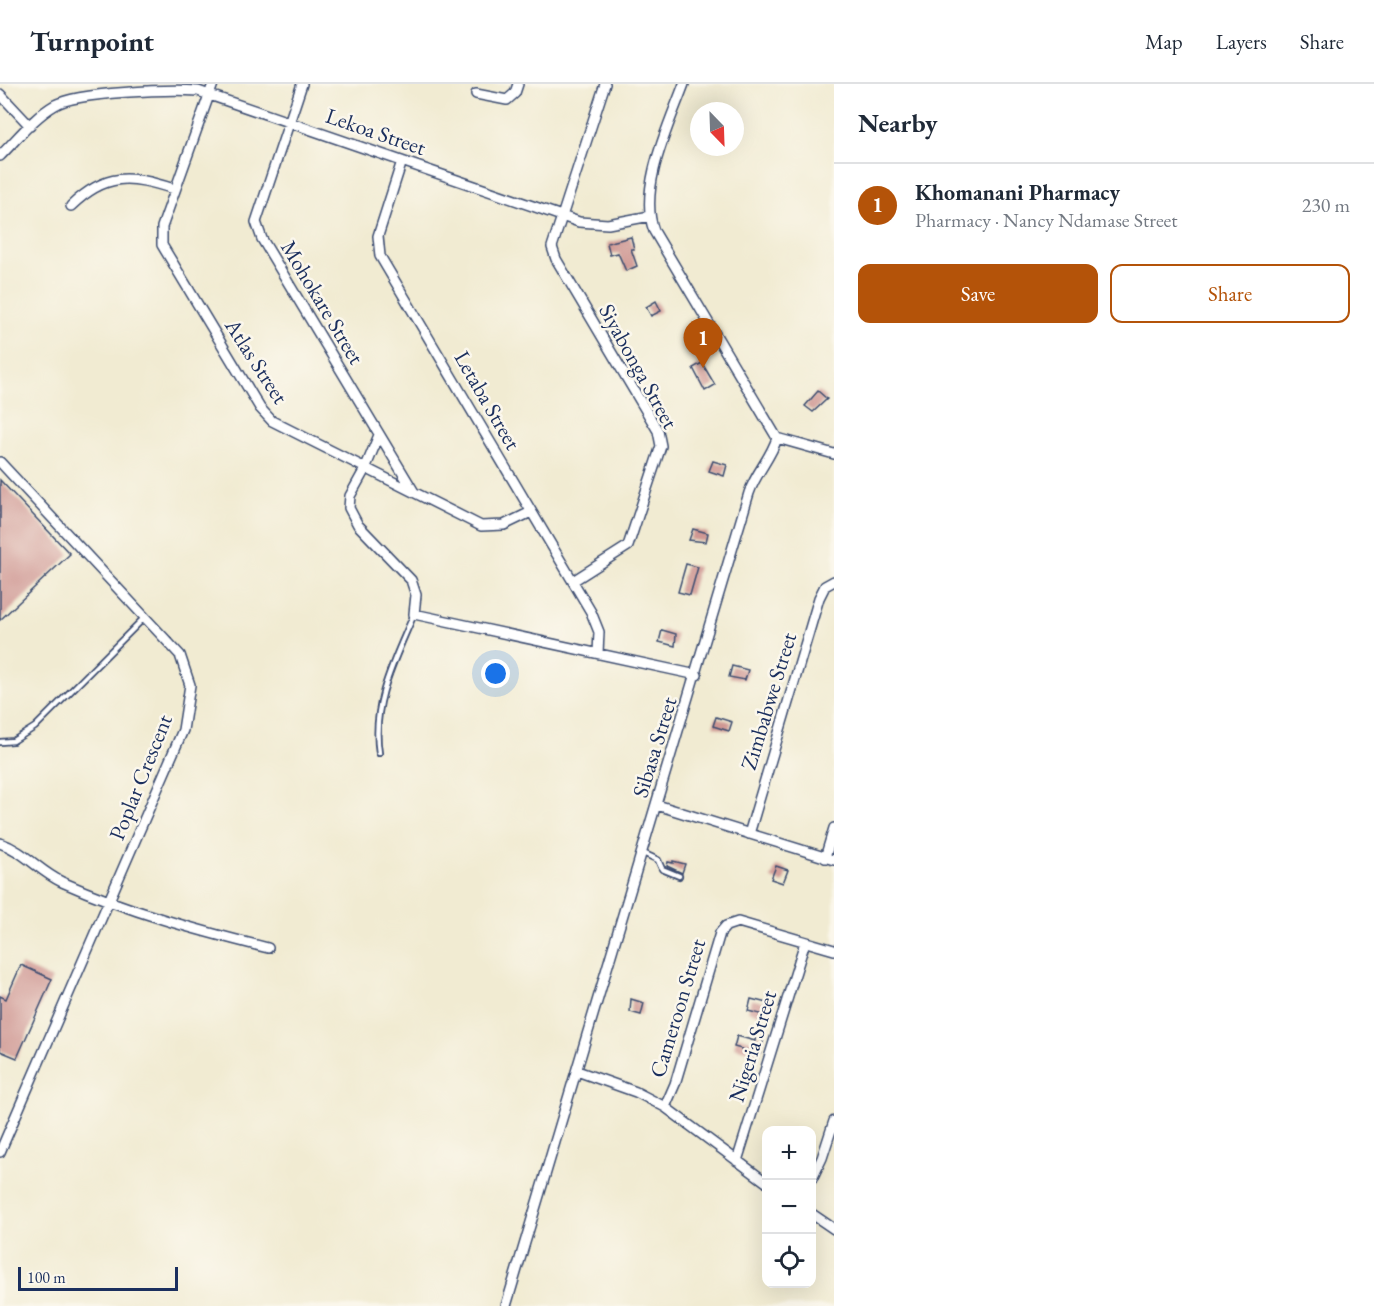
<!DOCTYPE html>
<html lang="en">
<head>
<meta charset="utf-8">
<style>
	body { margin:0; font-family:"EB Garamond",serif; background:#f6f6f7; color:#1f2937 }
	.controls { position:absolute; right:18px; bottom:18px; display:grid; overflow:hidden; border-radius:12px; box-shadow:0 6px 24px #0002 }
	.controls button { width:54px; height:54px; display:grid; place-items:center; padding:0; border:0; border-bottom:2px solid #e0e1e3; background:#fff; color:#1f2937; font:30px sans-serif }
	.compass { position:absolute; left:690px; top:18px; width:54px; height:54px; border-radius:50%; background:#fff; box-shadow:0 6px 24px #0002; rotate:157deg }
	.scale { position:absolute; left:18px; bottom:15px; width:160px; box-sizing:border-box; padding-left:6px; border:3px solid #1b2f5e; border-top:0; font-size:16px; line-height:21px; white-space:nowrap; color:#1b2f5e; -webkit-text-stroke:4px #fbf7ec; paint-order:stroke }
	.you { position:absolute; left:496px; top:590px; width:21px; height:21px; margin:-15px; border:4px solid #fff; border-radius:50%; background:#1a73e8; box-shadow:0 0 0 9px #1a73e833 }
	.badge { display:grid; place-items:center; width:39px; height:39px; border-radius:50%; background:#b45309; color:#fff; font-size:20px; font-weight:700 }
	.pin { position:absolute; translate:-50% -50px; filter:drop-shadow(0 2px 3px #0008) }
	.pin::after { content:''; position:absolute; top:32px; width:21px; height:18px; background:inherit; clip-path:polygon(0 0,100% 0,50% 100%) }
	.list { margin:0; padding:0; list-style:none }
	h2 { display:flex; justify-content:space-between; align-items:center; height:78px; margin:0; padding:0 24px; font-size:26px }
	h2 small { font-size:20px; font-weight:400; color:#747a83 }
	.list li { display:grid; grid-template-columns:39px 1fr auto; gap:18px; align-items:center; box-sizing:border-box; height:84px; padding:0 24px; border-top:2px solid #e0e1e3 }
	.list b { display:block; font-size:22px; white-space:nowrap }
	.list p { margin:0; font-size:20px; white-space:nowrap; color:#747a83 }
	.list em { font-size:20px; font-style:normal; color:#747a83 }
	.actions { display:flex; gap:12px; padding:18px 24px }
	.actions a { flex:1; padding:14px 0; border:2px solid #b45309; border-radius:12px; text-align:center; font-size:21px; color:#b45309 }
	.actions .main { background:#b45309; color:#fff }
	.icon { flex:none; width:33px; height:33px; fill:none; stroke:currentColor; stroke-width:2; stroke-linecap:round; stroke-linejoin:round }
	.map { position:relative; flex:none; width:834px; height:1222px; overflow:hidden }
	header { display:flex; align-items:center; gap:36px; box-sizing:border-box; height:84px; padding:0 30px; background:#fff; border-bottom:2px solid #e0e1e3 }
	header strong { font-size:28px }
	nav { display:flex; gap:33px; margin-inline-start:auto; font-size:21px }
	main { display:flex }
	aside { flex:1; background:#fff }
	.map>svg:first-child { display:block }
	.building { fill:#cf9793 }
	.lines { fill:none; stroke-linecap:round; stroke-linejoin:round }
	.lane-casing { stroke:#3b4b6f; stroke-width:8 }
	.street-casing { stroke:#3b4b6f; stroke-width:12 }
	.lane { stroke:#fff; stroke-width:4.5 }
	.street { stroke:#fff; stroke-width:9 }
	.labels { text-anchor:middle; stroke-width:5; stroke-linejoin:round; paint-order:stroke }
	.street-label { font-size:22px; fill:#1b2f5e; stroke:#fbf7ec }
</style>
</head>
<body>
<header>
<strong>Turnpoint</strong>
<nav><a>Map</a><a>Layers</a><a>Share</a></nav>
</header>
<main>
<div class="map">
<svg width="834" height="1222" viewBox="0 0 834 1222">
	<rect width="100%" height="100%" fill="#fbf7ec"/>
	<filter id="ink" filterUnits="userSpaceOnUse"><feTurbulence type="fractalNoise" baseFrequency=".0167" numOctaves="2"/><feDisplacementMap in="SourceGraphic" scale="12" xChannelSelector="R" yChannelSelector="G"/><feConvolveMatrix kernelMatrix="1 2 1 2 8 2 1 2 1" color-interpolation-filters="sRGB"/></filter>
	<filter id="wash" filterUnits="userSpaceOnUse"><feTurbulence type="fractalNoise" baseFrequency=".008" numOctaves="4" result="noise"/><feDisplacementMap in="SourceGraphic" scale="24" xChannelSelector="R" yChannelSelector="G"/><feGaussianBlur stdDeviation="1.35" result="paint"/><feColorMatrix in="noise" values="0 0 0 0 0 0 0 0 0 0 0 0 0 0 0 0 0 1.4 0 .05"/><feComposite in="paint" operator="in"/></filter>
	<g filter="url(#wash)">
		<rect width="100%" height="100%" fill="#f1ebd2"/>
		<g id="blocks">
			<path class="building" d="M631 153 634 165H631L637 182 626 187 618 169 610 171 607 159Z
				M656 217 661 227 651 232 646 223Z
				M702 279 715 301 705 307 693 284Z
				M818 307 827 315 813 328 805 322Z
				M713 377 727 381 724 392 709 387Z
				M0 396 70 470 0 536Z
				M693 445 708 449 706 458 689 456Z
				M686 480 698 483 690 511 678 508Z
				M662 546 676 550 675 562 659 558Z
				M732 582 748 586 745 596 729 593Z
				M716 633 732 638 729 647 713 642Z
				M673 777 685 780 682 789 667 782 668 778 673 779Z
				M776 782 788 786 783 799 771 795Z
				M21 881 52 895 17 974 0 967V912L6 915Z
				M631 915 644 919 641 931 630 928Z
				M751 915 767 919 764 931 748 927Z
				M756 951 764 953 760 970 734 963 737 952 755 957Z"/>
		</g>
	</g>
	<g filter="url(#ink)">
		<use href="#blocks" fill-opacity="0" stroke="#3b4b6f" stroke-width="1.5"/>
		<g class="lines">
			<defs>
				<path id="lane" d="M0 658 13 657 35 643 145 533
					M379 669C371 619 395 575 414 530
					M643 769 658 776 662 785 679 792"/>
				<path id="street" d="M213 0 162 143V161L260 324 272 337 481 442 504 441 531 428
					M302 0 256 138 262 155 414 408
					M684 0C669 41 638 104 654 147L777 354 834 370
					M0 10 30 42
					M476 10 507 16 515 9 518 0
					M0 72C17 55 34 33 55 21 78 8 170 5 198 7L579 138 608 140 650 132
					M402 77 378 152 380 172 591 528 599 548 598 569
					M71 122C106 88 130 91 174 105
					M379 351 365 385 350 412 349 424 358 441 411 496 416 511 414 530 697 591
					M0 378 180 571 190 601 183 646 0 1068
					M573 497 628 462 661 362 658 347 556 175 552 163 605 0
					M657 721 834 776
					M749 750 819 514 825 502 834 497
					M0 759C24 767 40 788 62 798 130 828 196 846 268 864
					M825 774 834 744
					M577 987 636 1008 665 1023 766 1098
					M665 1023 675 1000 720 849 726 842 738 838 834 866
					M737 1077 805 858
					M812 1095 822 1074 834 1037
					M812 1130 834 1145
					M506 1222 749 409C756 388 771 374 777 354"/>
			</defs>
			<use href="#lane" class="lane-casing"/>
			<use href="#street" class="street-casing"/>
			<use href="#lane" class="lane"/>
			<use href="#street" class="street"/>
		</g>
	</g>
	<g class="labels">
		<g class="street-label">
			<text transform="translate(376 47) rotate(19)" y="8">Lekoa Street</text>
			<text transform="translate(323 218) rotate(59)" y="8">Mohokare Street</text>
			<text transform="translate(257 277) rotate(57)" y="8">Atlas Street</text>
			<text transform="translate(639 282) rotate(61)" y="8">Siyabonga Street</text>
			<text transform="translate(488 316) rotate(60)" y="8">Letaba Street</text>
			<text transform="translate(768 617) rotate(-73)" y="8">Zimbabwe Street</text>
			<text transform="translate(654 663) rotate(-73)" y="8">Sibasa Street</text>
			<text transform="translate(140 693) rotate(-68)" y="8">Poplar Crescent</text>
			<text transform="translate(677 924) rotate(-73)" y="8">Cameroon Street</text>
			<text transform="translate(752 962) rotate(-73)" y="8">Nigeria Street</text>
		</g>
	</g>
</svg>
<div class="controls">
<button>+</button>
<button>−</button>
<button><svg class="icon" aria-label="locate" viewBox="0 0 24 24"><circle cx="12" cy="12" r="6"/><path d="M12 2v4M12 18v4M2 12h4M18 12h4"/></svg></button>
</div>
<svg class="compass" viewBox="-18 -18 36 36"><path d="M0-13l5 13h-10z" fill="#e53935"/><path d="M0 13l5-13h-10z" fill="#747a83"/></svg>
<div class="scale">100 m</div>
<div class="you"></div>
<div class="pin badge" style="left:703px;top:284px">1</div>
</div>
<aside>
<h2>Nearby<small></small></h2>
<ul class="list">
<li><span class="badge">1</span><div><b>Khomanani Pharmacy</b><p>Pharmacy · Nancy Ndamase Street</p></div><em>230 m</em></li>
</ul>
<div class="actions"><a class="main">Save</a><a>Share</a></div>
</aside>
</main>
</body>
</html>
